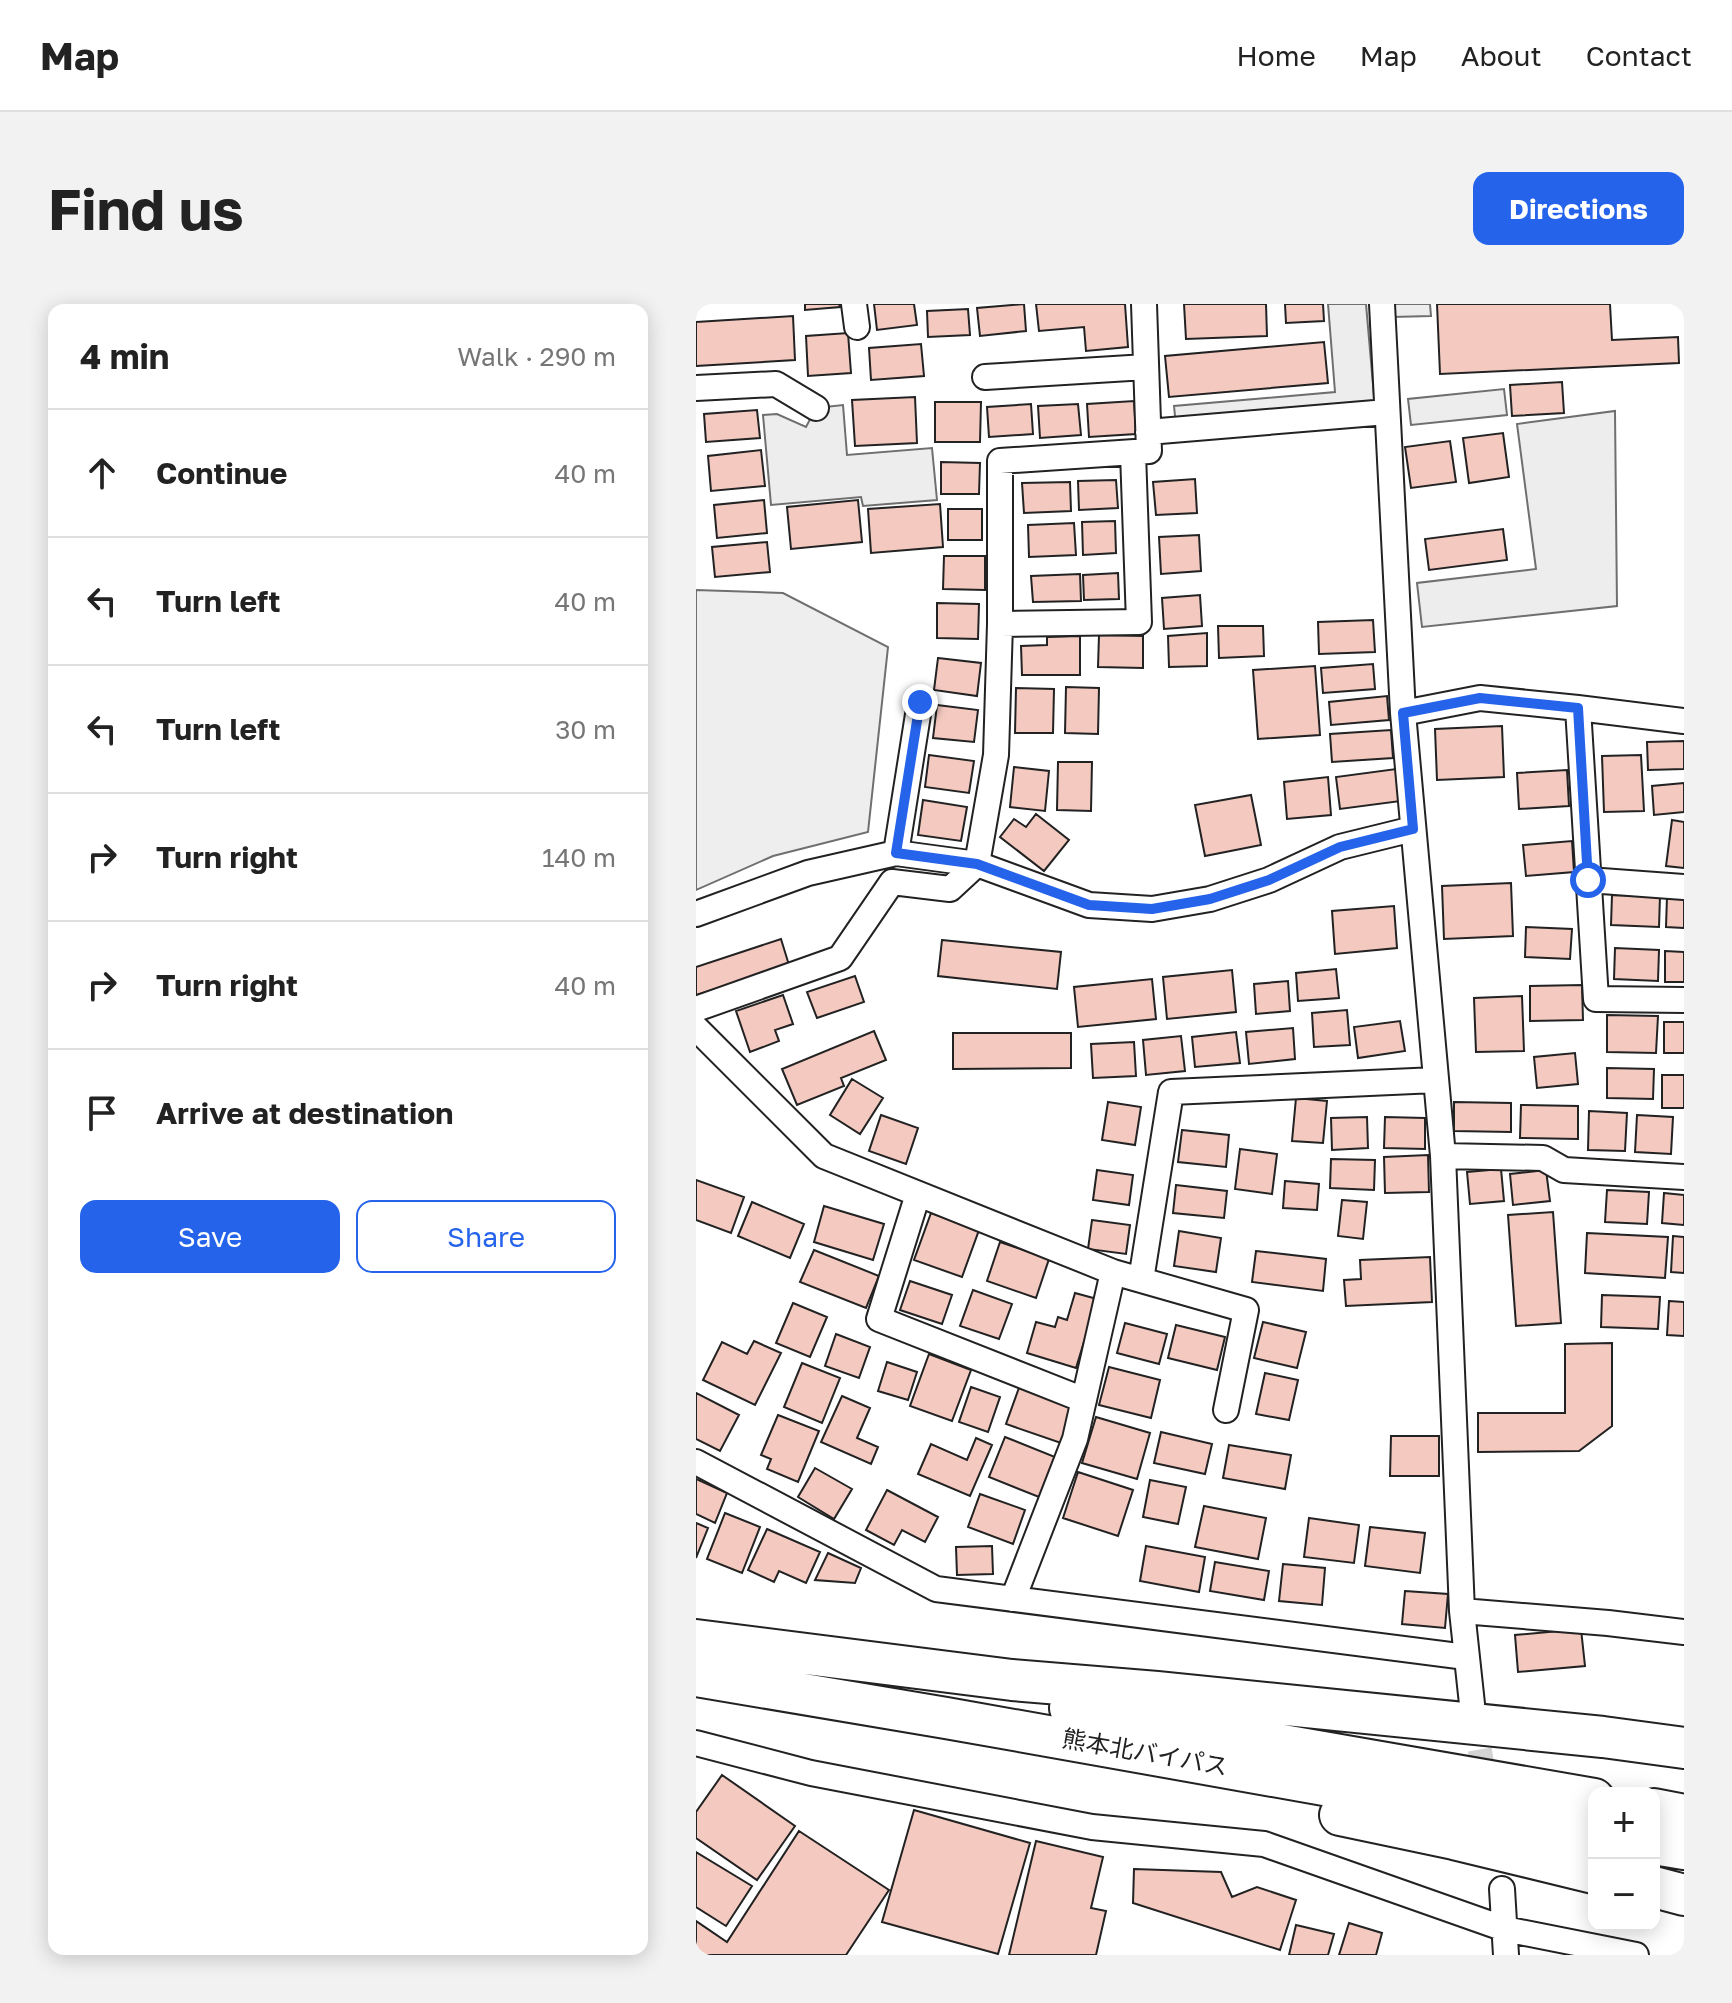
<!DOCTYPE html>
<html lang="en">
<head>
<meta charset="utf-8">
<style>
	body { margin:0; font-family:"Golos Text","Noto Sans JP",sans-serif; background:#f2f2f2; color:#222 }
	.controls { position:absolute; right:24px; bottom:24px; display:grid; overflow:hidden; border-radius:16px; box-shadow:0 4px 20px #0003 }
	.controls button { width:72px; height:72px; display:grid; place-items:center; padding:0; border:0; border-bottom:2px solid #e0e0e0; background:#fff; color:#222; font:40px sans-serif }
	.stop { position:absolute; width:24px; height:24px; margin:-18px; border:6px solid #2563eb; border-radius:50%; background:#fff }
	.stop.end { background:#2563eb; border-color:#fff; box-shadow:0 2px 8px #0008 }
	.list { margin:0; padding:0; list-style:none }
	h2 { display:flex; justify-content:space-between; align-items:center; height:104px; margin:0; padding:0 32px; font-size:34px }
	h2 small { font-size:26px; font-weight:400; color:#767676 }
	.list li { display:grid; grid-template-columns:52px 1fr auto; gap:24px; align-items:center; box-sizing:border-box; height:128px; padding:0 32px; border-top:2px solid #e0e0e0 }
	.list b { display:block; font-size:30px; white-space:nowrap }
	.list em { font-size:26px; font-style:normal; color:#767676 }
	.actions { display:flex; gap:16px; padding:24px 32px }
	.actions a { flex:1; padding:18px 0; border:2px solid #2563eb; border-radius:16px; text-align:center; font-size:28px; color:#2563eb }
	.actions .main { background:#2563eb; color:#fff }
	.icon { flex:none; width:44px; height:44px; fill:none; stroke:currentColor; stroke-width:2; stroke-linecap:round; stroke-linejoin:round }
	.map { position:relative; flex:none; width:988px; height:1651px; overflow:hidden; border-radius:16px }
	header { display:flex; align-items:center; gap:48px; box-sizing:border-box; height:112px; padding:0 40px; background:#fff; border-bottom:2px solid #e0e0e0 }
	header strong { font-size:38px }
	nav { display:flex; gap:44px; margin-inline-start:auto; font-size:28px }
	.intro { display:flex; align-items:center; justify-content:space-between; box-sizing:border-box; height:192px; padding:0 48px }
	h1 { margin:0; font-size:56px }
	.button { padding:20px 36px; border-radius:16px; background:#2563eb; color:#fff; font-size:28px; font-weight:700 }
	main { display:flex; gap:48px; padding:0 48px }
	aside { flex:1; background:#fff; border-radius:16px; box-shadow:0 4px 20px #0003 }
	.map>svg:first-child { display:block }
	.green { fill:#eee; stroke:#6f6f6f; stroke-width:2 }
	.parking { fill:#ededed; stroke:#6f6f6f; stroke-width:2 }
	.building { fill:#f3c9c0; stroke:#222; stroke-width:2 }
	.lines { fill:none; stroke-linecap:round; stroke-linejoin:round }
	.minor-tunnel { stroke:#d3d3d3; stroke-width:24; stroke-dasharray:24 12; stroke-linecap:butt }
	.minor-casing { stroke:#222; stroke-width:28 }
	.trunk-casing { stroke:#222; stroke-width:44 }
	.minor { stroke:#fff; stroke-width:24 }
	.trunk { stroke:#fff; stroke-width:40 }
	.route { stroke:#2563eb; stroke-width:10 }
	.labels { text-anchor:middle; stroke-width:6; stroke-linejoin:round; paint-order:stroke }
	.street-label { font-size:24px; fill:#222; stroke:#fff }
</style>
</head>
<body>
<header>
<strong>Map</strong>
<nav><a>Home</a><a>Map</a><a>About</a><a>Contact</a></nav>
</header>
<div class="intro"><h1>Find us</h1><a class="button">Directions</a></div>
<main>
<aside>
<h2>4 min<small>Walk · 290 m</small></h2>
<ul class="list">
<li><svg class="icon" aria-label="ahead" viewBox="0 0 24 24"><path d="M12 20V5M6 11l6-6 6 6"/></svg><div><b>Continue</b></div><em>40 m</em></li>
<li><svg class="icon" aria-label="left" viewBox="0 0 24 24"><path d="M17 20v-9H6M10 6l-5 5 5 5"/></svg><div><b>Turn left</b></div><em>40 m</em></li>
<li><svg class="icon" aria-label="left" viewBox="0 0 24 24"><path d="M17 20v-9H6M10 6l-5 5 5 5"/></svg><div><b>Turn left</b></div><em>30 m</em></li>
<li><svg class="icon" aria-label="right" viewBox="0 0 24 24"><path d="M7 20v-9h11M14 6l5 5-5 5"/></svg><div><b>Turn right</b></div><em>140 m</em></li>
<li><svg class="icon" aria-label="right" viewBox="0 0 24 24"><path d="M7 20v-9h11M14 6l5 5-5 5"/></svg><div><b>Turn right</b></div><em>40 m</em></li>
<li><svg class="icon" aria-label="arrive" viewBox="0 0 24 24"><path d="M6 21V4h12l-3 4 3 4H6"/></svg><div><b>Arrive at destination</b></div></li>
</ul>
<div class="actions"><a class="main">Save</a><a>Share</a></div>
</aside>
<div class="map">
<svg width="988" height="1651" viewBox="0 0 988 1651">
	<rect width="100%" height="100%" fill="#fff"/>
	<path class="green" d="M0 286 87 289 192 343 172 528 77 552 0 586Z"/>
	<path class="parking" d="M632 0H670L679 104 480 122 478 102 639 88Z
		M696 0H734L735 12 696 13Z
		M808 85 811 111 715 121 712 95Z
		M147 101 151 151 236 144 241 196 167 202 165 193 75 201 67 111 81 110 110 123 120 104Z
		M919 107 921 302 726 323 721 279 840 265 821 120Z"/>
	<path class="building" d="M109 0H143L144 3 109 6Z
		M178 0H218L221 21 181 26Z
		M328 0 330 27 284 32 281 4Z
		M340 0H429L432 43 390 47 388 23 343 27Z
		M488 0H570L571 32 490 35Z
		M589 0H627L628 17 590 19Z
		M741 0H914L916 36 982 33 983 59 744 70Z
		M272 5 274 31 232 33 231 7Z
		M97 12 99 56 0 62V18Z
		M152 29 155 69 112 72 110 32Z
		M628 38 632 79 473 93 469 52Z
		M225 40 228 72 175 76 173 44Z
		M866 78 868 109 816 112 814 81Z
		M219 93 221 139 159 142 156 96Z
		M438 97 440 130 393 133 391 100Z
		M239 98H285L284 138H239Z
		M335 100 337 130 293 133 291 103Z
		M382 100 385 131 344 134 342 102Z
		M61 106 64 134 10 138 8 110Z
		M807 129 813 173 773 179 767 134Z
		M754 137 760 178 715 184 709 143Z
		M65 146 69 182 15 187 12 152Z
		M245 158 284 159 283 190H245Z
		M499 175 501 209 460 211 457 178Z
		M420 176 422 204 383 206 382 177Z
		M374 178 375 207 328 209 326 179Z
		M68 196 71 229 21 234 18 201Z
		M162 196 166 238 95 245 91 203Z
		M244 200 247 243 175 249 172 205Z
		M252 205H286V236H252Z
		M419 217 420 249 387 251 386 218Z
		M378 219 380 251 333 253 332 221Z
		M807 225 811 256 733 266 729 235Z
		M503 231 505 267 465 270 463 233Z
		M71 238 74 268 19 273 16 243Z
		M248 252H289V286L247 285Z
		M422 269 423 295 388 296 387 271Z
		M384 270 385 297 337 298 335 272Z
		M504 291 506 322 468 325 466 294Z
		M241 299 283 300 282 335 241 334Z
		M677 316 679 348 623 350 622 318Z
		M522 322H567L568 352 523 354Z
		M511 329V362L473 363 472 332Z
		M403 331 447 332V364L402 363Z
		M384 332V371H326L325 342 351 341V333Z
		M242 354 285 359 281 392 238 386Z
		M677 360 679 385 627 389 625 364Z
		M619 362 624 431 562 435 557 366Z
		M370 383 403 384 402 430 369 429Z
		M320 384 358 385 357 429H319Z
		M691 392 693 416 635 421 633 398Z
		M241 401 282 406 278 438 237 434Z
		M806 422 808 473 741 476 739 425Z
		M695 426 697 454 636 458 634 430Z
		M988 437V465L952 466 951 438Z
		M233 451 278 457 273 489 229 483Z
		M945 451 948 507 908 508 906 452Z
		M362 458H396L395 507 361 506Z
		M318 463 353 467 349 507 314 503Z
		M700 465 705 497 644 505 640 473Z
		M871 466 873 502 823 505 821 469Z
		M632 473 635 511 591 515 588 478Z
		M988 479V508L958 511 956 482Z
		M555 491 565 541 509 552 499 501Z
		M227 496 271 503 265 537 222 531Z
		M340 510 373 536 348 567 304 533 318 515 330 523Z
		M976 516 988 518V564L970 562Z
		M876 537 878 568 830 572 827 541Z
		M815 579 817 632 748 635 746 582Z
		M916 591 964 592 963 623 915 621Z
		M971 593 988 594V624L970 623Z
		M698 602 701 644 639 650 636 607Z
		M830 623 876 625 874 655 829 653Z
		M85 635 93 661 0 691V663Z
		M246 636 365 648 361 685 242 672Z
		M919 644 963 646 962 677 918 675Z
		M969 647 988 648V678H969Z
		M640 665 643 694 602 697 600 669Z
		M536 666 540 708 471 715 467 673Z
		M159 672 168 698 121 714 111 688Z
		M456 675 460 715 382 723 378 683Z
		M592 677 594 707 560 710 558 680Z
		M886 681 887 716 834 717V682Z
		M87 691 97 720 79 726 83 737 54 748 40 707Z
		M826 692 828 747 780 748 778 694Z
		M651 706 654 741 618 743 616 709Z
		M911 711 962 712 960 749 911 748Z
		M704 717 709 747 662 754 658 723Z
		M968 718H988V749H968Z
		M597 724 599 755 553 760 550 728Z
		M178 727 190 756 145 774 148 782 101 801 86 765Z
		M540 728 544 759 499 763 496 733Z
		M257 729H375V764L257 765Z
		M485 732 489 767 450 771 447 736Z
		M438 738 440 772 397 774 395 740Z
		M879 749 882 780 841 784 838 753Z
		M911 764 958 765 957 795 911 794Z
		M966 771H988V804H966Z
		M156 775 187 794 164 830 134 811Z
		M600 794 631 797 627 839 596 837Z
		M412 798 445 803 439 841 406 836Z
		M758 798 815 799V828L758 827Z
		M825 801 882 802V835L824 834Z
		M893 807 931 809 929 847 892 846Z
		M185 811 222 824 210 860 173 847Z
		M941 811 977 813 975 850 939 848Z
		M671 813 672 844 636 846 635 814Z
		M689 813 729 814V845L688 844Z
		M486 826 533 831 530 863 482 858Z
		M544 845 581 850 576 890 539 885Z
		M732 851 733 888 689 889 688 853Z
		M635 855 679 856 678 886 634 884Z
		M805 865 808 897 774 900 771 868Z
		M401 866 437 871 433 901 397 896Z
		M850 866 854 897 817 901 814 870Z
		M0 876 48 893 35 929 0 916Z
		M589 877 623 880 621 906 587 904Z
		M480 881 531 887 528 914 477 909Z
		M911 886 953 888 951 920 909 918Z
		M968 889 988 891V921L966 919Z
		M646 896 671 898 667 935 642 932Z
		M56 898 108 920 94 954 42 932Z
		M128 902 188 920 177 956 118 938Z
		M857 908 865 1019 820 1022 812 911Z
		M235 909 283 926 266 973 218 956Z
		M396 916 434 921 430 950 392 945Z
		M483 927 525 934 520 968 478 962Z
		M891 929 972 933 969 974 889 969Z
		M977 932 988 933V969L975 968Z
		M304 938 353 955 340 994 291 977Z
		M118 946 183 972 170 1004 104 978Z
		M560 947 630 955 627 987 556 978Z
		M734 953 736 998 650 1002 648 976 665 975 664 956Z
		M214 977 256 991 246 1020 204 1006Z
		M277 986 316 1000 303 1035 264 1022Z
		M379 989 401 995 380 1064 331 1049 340 1018 359 1023 362 1013 371 1016Z
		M906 991 964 993 962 1025 905 1023Z
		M973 997 988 998V1032L971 1031Z
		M97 999 131 1013 114 1053 80 1039Z
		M567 1018 610 1028 601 1064 558 1054Z
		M429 1019 471 1030 463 1060 421 1049Z
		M480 1021 529 1033 521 1066 472 1054Z
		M140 1030 174 1043 163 1074 129 1062Z
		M58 1037 85 1049 59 1101 7 1076 26 1038 51 1050Z
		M916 1039V1122L883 1147 782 1148V1109H869V1040Z
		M233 1050 275 1066 256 1117 214 1102Z
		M191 1058 221 1068 212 1096 182 1087Z
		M106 1059 144 1074 126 1119 88 1103Z
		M413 1063 464 1076 455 1114 403 1101Z
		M569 1069 602 1076 593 1116 560 1110Z
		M324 1081 379 1101 365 1139 310 1120Z
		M275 1083 304 1093 292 1128 263 1118Z
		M0 1089 43 1111 24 1147 0 1135Z
		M146 1092 174 1104 161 1134 182 1143 175 1160 125 1138Z
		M82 1111 123 1127 102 1178 71 1165 75 1155 65 1151Z
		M400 1113 454 1129 441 1175 386 1159Z
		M465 1128 516 1140 509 1170 458 1159Z
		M695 1132H743V1172H694Z
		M309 1133 359 1153 343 1193 293 1173Z
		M280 1134 296 1141 274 1192 222 1170 235 1140 271 1156Z
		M533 1141 595 1151 589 1185 527 1174Z
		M119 1164 156 1185 138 1215 102 1193Z
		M382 1168 437 1186 422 1232 367 1214Z
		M0 1175 31 1189 19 1219 0 1210Z
		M454 1176 490 1183 482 1220 447 1213Z
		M191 1186 242 1213 229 1238 206 1226 198 1241 170 1226Z
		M284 1190 329 1206 317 1240 272 1223Z
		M508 1202 570 1214 562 1255 499 1243Z
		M29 1209 64 1223 46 1269 11 1255Z
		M613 1214 663 1221 658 1259 608 1253Z
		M0 1219 12 1224 0 1254Z
		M674 1223 729 1229 724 1269 669 1262Z
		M71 1225 124 1248 110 1279 83 1267 78 1278 52 1266Z
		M296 1242 297 1270 261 1271 260 1243Z
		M450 1242 509 1253 503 1288 444 1277Z
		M132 1249 165 1264 159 1279 119 1276Z
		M519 1258 573 1267 568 1296 514 1287Z
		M587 1260 629 1264 626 1301 583 1297Z
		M709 1287 752 1290 749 1324 706 1320Z
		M885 1325 889 1362 822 1368 819 1331Z
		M26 1471 99 1522 61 1576 0 1534V1508Z
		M218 1506 334 1539 302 1650 186 1618Z
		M103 1527 193 1586 150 1651H0V1617L31 1638Z
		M340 1537 407 1553 395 1604 410 1607 400 1651H313Z
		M0 1548 56 1582 30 1622 0 1603Z
		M438 1565 525 1568 536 1593 561 1583 600 1596 584 1646 437 1599Z
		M653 1619 686 1629 680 1651H643Z
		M600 1621 638 1630 632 1651H593Z"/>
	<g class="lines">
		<path class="minor-tunnel" d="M778 1410 790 1484"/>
		<defs>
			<path id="minor" d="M158 0 161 23
				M686 0 707 409 747 852 766 1307 776 1400
				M289 73 450 63
				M0 84 80 80 120 104
				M452 128 691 108
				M304 320 443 318 437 149
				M882 404 900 695 988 696
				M707 409 784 394 882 404 988 417
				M200 549 224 398
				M892 576 988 583
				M0 610 112 569 200 549 281 560 300 451 304 320V157L453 147 448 0
				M0 705 144 654 196 578 254 585 281 560 393 601 456 605 514 595 573 576 644 543 717 525
				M0 724 128 852 417 968
				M747 852 847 854 868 866 988 873
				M222 890 183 1015 388 1096
				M445 976 475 788 740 776
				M0 1158 240 1285 770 1353
				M317 1295 379 1135 417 968 550 1006 530 1106
				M766 1307 912 1319 988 1328
				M0 1439 115 1469 396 1523 568 1540 809 1625 940 1651
				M806 1585 810 1651"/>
			<path id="trunk" d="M0 1336 316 1376 461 1388 907 1433 988 1444
				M0 1372 250 1414 898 1529
				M374 1404 898 1495
				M958 1505 988 1511
				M644 1511 758 1535 898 1569
				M958 1540 988 1545
				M958 1583 988 1591"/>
		</defs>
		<use href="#minor" class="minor-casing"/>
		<use href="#trunk" class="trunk-casing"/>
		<use href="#minor" class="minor"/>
		<use href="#trunk" class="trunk"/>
	</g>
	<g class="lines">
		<path class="route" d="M224 398 200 549 281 560 393 601 456 605 514 595 573 576 644 543 717 525 707 409 784 394 882 404 892 576"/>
	</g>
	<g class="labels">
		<g class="street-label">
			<text transform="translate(449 1449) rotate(10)" y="8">熊本北バイパス</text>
		</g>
	</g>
</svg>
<div class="controls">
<button>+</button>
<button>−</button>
</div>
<div class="stop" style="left:892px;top:576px"></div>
<div class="stop end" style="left:224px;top:398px"></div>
</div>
</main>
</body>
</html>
